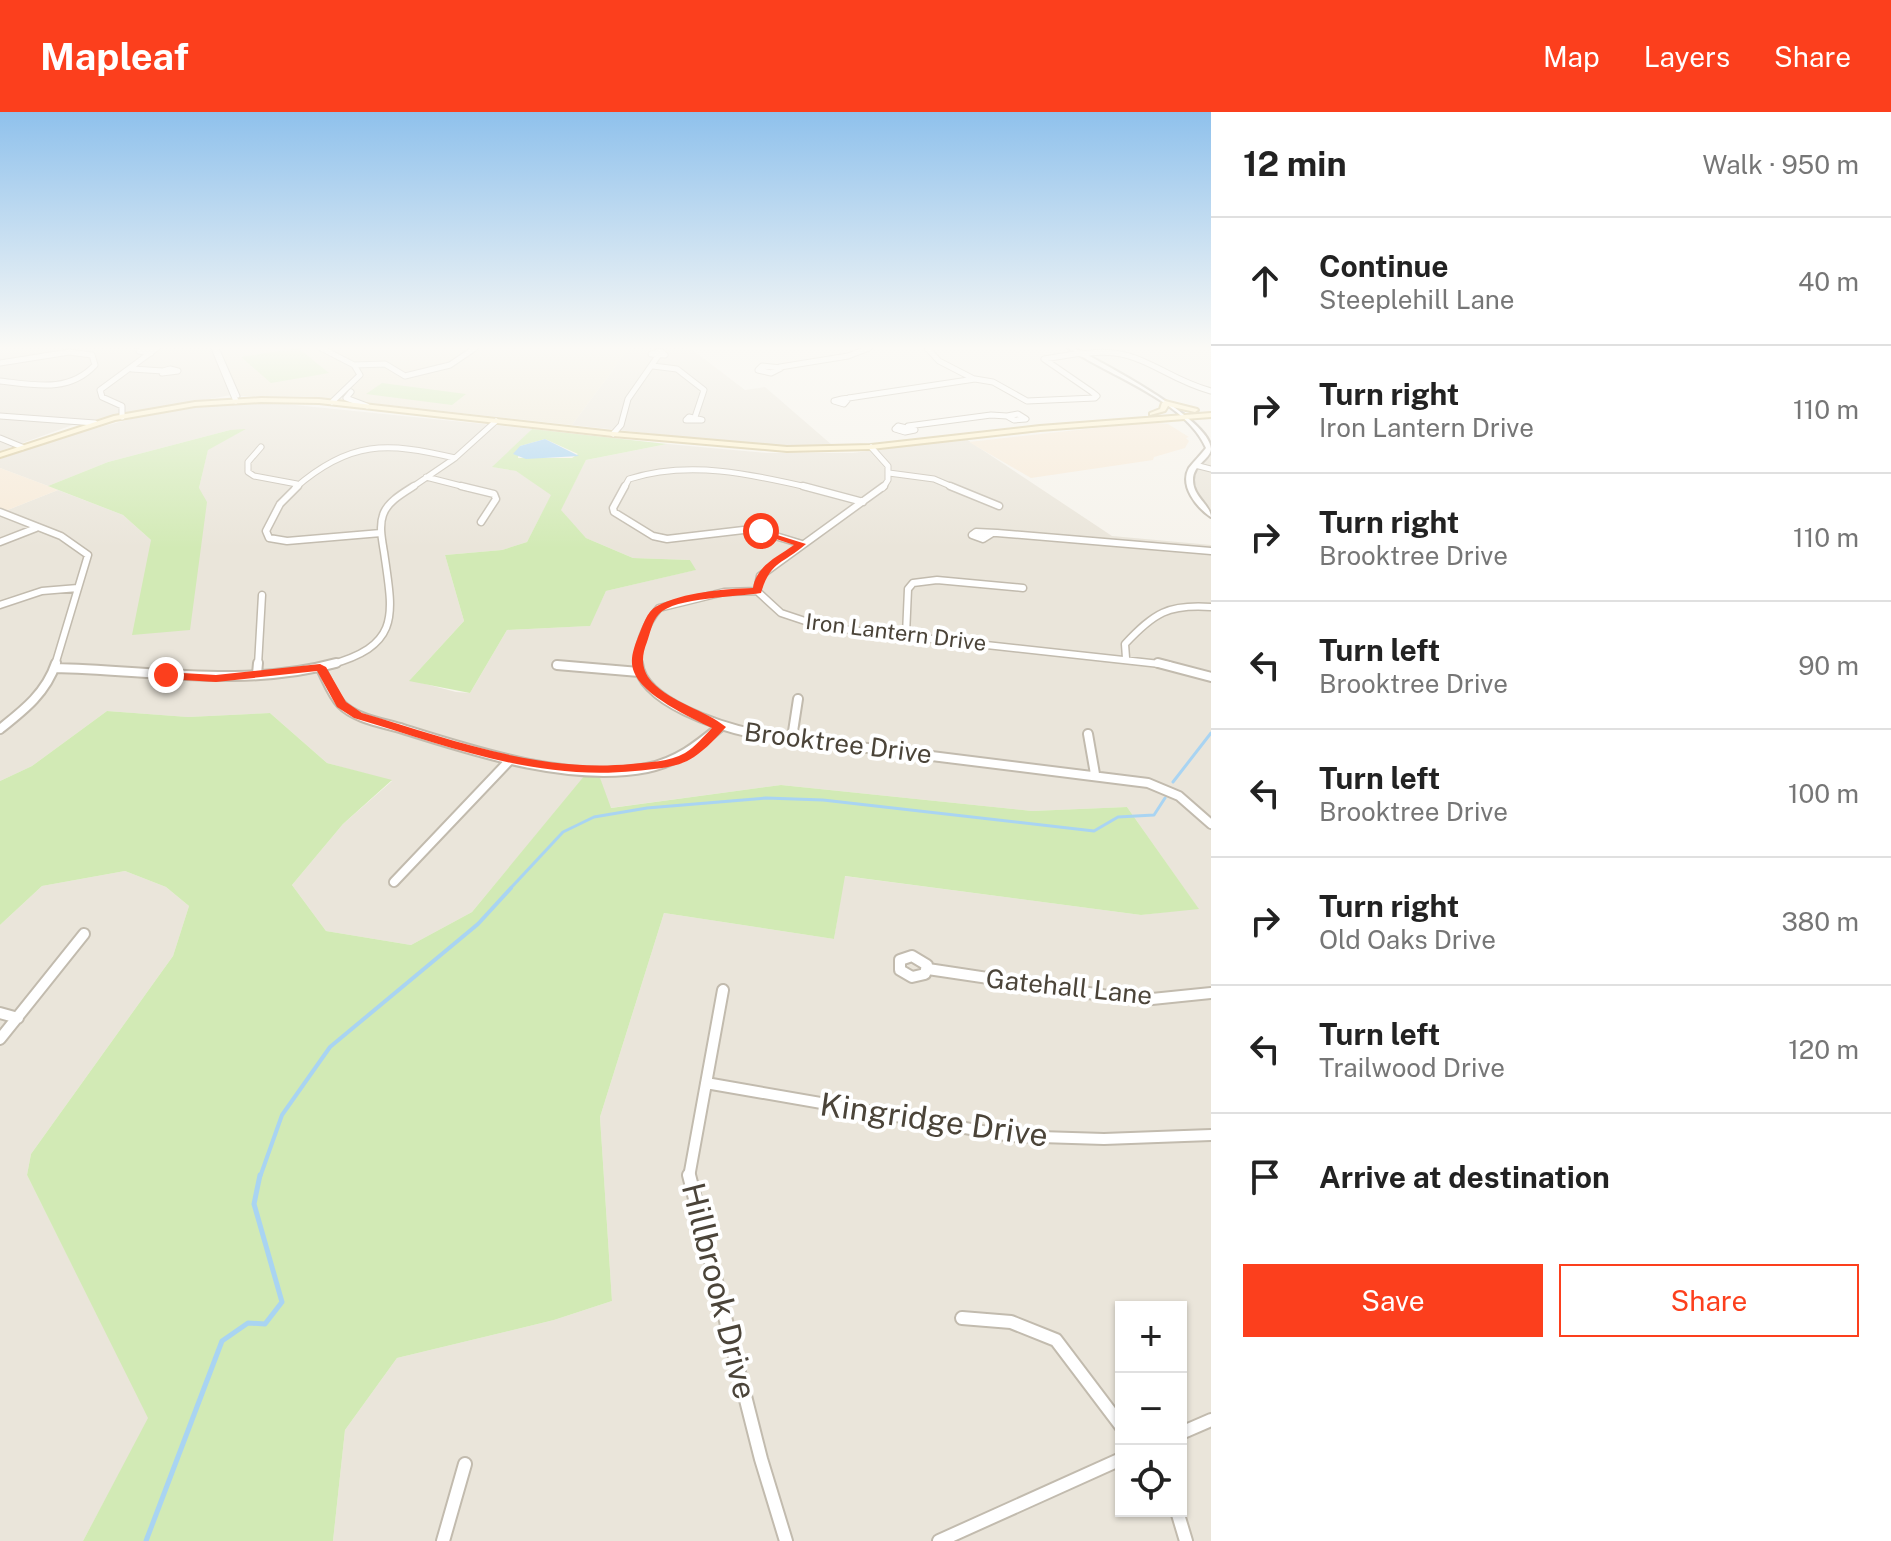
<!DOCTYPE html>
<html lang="en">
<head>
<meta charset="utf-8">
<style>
	body { margin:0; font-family:"Public Sans",sans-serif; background:#f2f2f2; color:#222 }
	.controls { position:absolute; right:24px; bottom:24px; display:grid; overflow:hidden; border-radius:0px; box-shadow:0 2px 6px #0004 }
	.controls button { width:72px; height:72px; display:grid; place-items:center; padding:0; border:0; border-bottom:2px solid #e0e0e0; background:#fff; color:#222; font:40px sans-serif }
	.stop { position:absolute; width:24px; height:24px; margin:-18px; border:6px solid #fc3f1d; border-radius:50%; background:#fff }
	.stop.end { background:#fc3f1d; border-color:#fff; box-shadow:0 2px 8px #0008 }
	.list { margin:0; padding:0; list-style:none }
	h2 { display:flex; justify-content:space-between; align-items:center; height:104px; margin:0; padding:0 32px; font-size:34px }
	h2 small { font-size:26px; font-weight:400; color:#767676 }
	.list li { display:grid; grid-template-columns:52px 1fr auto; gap:24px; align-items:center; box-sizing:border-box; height:128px; padding:0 32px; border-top:2px solid #e0e0e0 }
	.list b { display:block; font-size:30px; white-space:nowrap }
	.list p { margin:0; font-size:26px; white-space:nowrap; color:#767676 }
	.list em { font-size:26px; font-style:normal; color:#767676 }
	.actions { display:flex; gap:16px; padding:24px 32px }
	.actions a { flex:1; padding:18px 0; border:2px solid #fc3f1d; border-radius:0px; text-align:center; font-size:28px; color:#fc3f1d }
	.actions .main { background:#fc3f1d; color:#fff }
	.icon { flex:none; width:44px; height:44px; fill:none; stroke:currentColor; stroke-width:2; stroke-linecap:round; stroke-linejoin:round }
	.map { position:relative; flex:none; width:1211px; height:1429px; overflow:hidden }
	header { display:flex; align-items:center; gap:48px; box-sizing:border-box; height:112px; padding:0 40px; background:#fc3f1d; color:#fff }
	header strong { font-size:38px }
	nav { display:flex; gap:44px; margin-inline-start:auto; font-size:28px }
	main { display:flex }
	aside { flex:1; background:#fff }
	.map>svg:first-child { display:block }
	.residential { fill:#eae5da; fill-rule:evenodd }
	.commercial { fill:#f7ead8 }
	.education { fill:#efe8d6 }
	.green { fill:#d2eab5; fill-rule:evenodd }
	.water { fill:#a9d4f2 }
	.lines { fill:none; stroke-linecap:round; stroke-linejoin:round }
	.stream-far2 { stroke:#a9d4f2; stroke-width:3 }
	.stream-far1 { stroke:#a9d4f2; stroke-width:4 }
	.stream { stroke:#a9d4f2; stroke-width:5 }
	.pedestrian-casing { stroke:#c2bbae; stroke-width:5 }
	.minor-far4-casing { stroke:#c2bbae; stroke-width:7 }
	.minor-far3-casing { stroke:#c2bbae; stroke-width:9 }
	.minor-far2-casing { stroke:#c2bbae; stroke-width:12 }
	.minor-far1-casing { stroke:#c2bbae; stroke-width:14 }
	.minor-casing { stroke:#c2bbae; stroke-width:16 }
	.tertiary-casing { stroke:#c2bbae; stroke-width:4 }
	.secondary-casing { stroke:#d6c79b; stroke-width:4 }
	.pedestrian { stroke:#fff; stroke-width:3 }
	.minor-far4 { stroke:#fff; stroke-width:5 }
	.minor-far3 { stroke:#fff; stroke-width:6 }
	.minor-far2 { stroke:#fff; stroke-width:8 }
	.minor-far1 { stroke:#fff; stroke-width:10 }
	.minor { stroke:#fff; stroke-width:12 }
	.tertiary { fill:#fff; fill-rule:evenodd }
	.secondary { fill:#fff3cd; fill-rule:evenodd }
	.route { fill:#fc3f1d }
	.labels { text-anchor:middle; stroke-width:8; stroke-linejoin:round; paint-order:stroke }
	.far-street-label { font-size:22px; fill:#4b4439; stroke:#fff }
	.street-label { font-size:26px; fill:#4b4439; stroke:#fff }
	.near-street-label { font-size:32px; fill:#4b4439; stroke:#fff }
</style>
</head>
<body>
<header>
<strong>Mapleaf</strong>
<nav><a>Map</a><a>Layers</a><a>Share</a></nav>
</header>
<main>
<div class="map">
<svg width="1211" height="1429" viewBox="0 0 1211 1429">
	<rect width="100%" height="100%" fill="#f6f3ec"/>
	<path class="residential" d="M0 236H211L231 283 93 308 0 302Z
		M629 236H690L745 278 765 275 832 333 767 334 572 313Z
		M275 291 532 317 493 355 516 359 552 382 527 430 502 438 445 443 464 509 410 568 456 580 470 581 507 518 589 514 606 479 695 458 690 448 633 446 586 426 560 398 586 348 667 332 767 341H853L966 327 1112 424 1211 433V1429H333L345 1318 397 1246 554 1208 612 1189 600 1005 664 801 834 827 844 764 1141 803 1198 796 1127 695 1032 699 781 673 610 696 599 664H585L472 800 411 833 326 819 292 773 343 712 392 669 327 651 270 601 188 605 107 599 32 654 0 669V401L58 378 123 403 151 428 199 376 208 337 244 318H230L108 350 48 374 0 356V347L66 324 146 303 222 292ZM1121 1195H1181V1399H1121Z
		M0 305 78 311 0 339Z
		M1211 335V400L1197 382 1194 364Z
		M125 759 166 775 189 794 173 844 31 1042 27 1063 149 1306 83 1429H0V813L42 774Z"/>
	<path class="commercial" d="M1149 310 1168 312 1189 325 1186 326 1189 329 1185 336 1154 345 1153 348 1031 366 969 330Z
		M0 356 48 374 58 378 0 401Z"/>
	<path class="education" d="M218 236H629L572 313 306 284H237Z"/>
	<path class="green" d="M298 236 329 261 271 271 241 245Z
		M382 271 466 282 452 293 366 282Z
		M246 317 208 338 199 376 207 390 190 518 132 523 151 428 123 403 48 374 108 350 230 318Z
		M532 317 667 332 586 348 561 398 586 426 633 446 690 448 696 458 606 479 590 514 507 518 470 581 409 569 464 509 445 443 502 438 527 430 551 383 516 359 492 355ZM545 327 578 342 572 346H518L520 334Z
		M107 599 188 605 270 601 327 651 392 668 343 712 292 773 326 819 411 833 472 800 585 663H599L611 696 781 673 1032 699 1127 695 1199 797 1141 803 845 764 834 827 664 801 600 1005 612 1189 554 1208 397 1246 345 1318 333 1429H83L148 1306 27 1063 31 1042 173 844 189 794 166 775 125 759 42 774 0 813V669L32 654Z"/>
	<path class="water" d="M545 327 579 344 526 347 513 342 520 334Z"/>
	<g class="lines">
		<path class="stream-far2" d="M1173 670 1211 621
			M509 778 563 720 594 705 647 696 766 686 823 688 1094 719 1118 705 1154 703 1165 686"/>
		<path class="stream-far1" d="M260 1065 282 1003 330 935 478 812 511 776"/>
		<path class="stream" d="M146 1429 222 1229 248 1211 265 1212 282 1190 254 1092 260 1063"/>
		<defs>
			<path id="pedestrian" d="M217 236 238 284"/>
			<path id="minor-far4" d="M214 236 236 289
				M321 236 354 253 360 263 332 290
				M927 236 939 249 974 267
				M660 239 665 243 651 242Z
				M151 241 139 239 153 236
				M1081 242C1140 232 1159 265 1211 279
				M0 251 69 240 92 243 95 253C69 281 35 273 0 269
				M354 253 385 252 405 264 450 253 475 236
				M653 254 677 257 704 278 695 305
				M762 254 781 256 771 261 758 258Z
				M780 255 848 244 869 236
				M132 257 163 259
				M170 257 178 259 162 261 163 259Z
				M351 280 346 286 367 294
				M849 286 844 292 834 289 842 287 975 267 993 270 1027 289 1095 286 1097 284 1092 280 1044 247 1081 241
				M1018 302 1026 307 1014 308 1007 304Z
				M0 304 95 311
				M122 305V294L102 285 100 278 157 236
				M689 305 702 308H686Z
				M898 314 915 318 905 320 895 317Z
				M908 314 991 303 1007 304
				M613 322 621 313 628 287 658 244
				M0 326 22 335
				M261 335 248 350V360L254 364 297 372
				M871 335 888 354V368L883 376
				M1195 353 1211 357
				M889 361 934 367 955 376
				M426 365 469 376
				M295 376C350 328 387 330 455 346
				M411 376 455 346 496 309
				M624 376 629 367C689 348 751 362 811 376"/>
			<path id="minor-far3" d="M298 374 280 392 266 419 269 426 287 429 381 421
				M461 374 494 382 496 387 481 410
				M625 374 613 396 614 400 653 424 667 427 752 417 802 432
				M803 374 863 390
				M884 374 760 464 757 479 781 501 823 515 1169 553
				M950 374 999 394
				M0 400 61 424 88 443 55 553
				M991 422 983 427 972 423 976 420 997 421 1211 439
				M0 430 36 416
				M0 493 42 479 78 476
				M906 523 908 477 913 471 937 468 1023 476
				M1126 546 1125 532C1154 501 1168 492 1211 495
				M258 553 262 483
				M329 553C402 533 393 503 384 440 382 428 379 414 383 403 387 390 403 381 414 374
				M638 553C636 535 647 510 659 496L724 480 757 479"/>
			<path id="minor-far2" d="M638 551C642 591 722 615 755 622L1148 671 1179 684 1211 712
				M1158 551 1211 565
				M557 553 639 560
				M320 555C326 566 332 583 341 592 355 607 384 611 403 617 476 640 570 671 647 656 677 650 697 634 720 615
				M55 556C149 558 244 576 336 551
				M257 562 258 551
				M0 617C24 598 46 581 56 551
				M1088 622 1095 662
				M792 626 798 587
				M394 770 509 649"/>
			<path id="minor-far1" d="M912 844 927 853 925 862 912 865 900 858V848Z
				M928 857 1122 886 1152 887 1211 881
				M0 901 18 906
				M0 927 84 822
				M706 971 1011 1024 1104 1027 1211 1023
				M689 1065 723 878"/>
			<path id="minor" d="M689 1063 761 1347 786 1429
				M962 1206 1011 1210 1056 1228 1121 1314
				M1181 1321 1211 1308
				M1177 1399 1186 1429
				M443 1429 465 1352
				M939 1429 1121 1347"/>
			<path id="tertiary" d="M1068 236H1074C1099 249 1211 307 1211 337 1210 348 1193 352 1193 368 1193 385 1210 392 1211 405 1197 396 1179 374 1189 356 1194 349 1201 343 1206 336 1185 288 1109 264 1068 236Z"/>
			<path id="secondary" d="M261 286 319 287 613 320 787 335 871 333 1040 314 1211 301V305L1040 318 871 337 787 339 613 324 319 291 261 290 195 294 115 308 0 345V341L114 304 195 290Z
				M1165 289 1197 297 1198 298 1195 300 1168 294 1165 299 1150 303V301L1160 297 1162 291Z"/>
		</defs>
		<use href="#pedestrian" class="pedestrian-casing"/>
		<use href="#minor-far4" class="minor-far4-casing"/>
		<use href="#minor-far3" class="minor-far3-casing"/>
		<use href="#minor-far2" class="minor-far2-casing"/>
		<use href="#minor-far1" class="minor-far1-casing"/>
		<use href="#minor" class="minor-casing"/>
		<use href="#tertiary" class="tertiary-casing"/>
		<use href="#secondary" class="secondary-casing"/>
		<use href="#pedestrian" class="pedestrian"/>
		<use href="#minor-far4" class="minor-far4"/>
		<use href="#minor-far3" class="minor-far3"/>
		<use href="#minor-far2" class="minor-far2"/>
		<use href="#minor-far1" class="minor-far1"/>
		<use href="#minor" class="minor"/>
		<use href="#tertiary" class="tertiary"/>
		<use href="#secondary" class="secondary"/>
	</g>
	<linearGradient id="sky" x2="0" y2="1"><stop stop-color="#8fc1ec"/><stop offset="0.54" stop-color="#fbfaf6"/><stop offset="1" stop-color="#fbfaf6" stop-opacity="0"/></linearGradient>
	<rect width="1211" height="436" fill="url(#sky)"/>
	<path class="route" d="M758 417 806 432C782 453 771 448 761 481 738 485 675 485 659 502 652 509 650 522 647 530 641 545 641 558 652 570 672 591 705 598 726 615 717 625 706 637 694 645 678 656 655 657 635 659 535 669 448 634 354 606L337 595 317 559 216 570 166 567 161 563 166 560 216 563 320 552 326 555 346 590 362 601C451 627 537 661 631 652 649 650 669 650 685 641 695 635 704 624 712 616 691 606 642 583 634 560 629 548 634 536 638 525 643 514 646 500 657 494 684 480 723 477 753 476 756 454 777 445 794 433L758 421Z"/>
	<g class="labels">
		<g class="far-street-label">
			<text transform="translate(896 520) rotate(7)" y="8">Iron Lantern Drive</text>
		</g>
		<g class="street-label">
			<text transform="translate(838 631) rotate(7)" y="9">Brooktree Drive</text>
			<text transform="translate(1069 875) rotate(6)" y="9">Gatehall Lane</text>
		</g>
		<g class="near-street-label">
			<text transform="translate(934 1008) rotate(8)" y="11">Kingridge Drive</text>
			<text transform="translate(719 1179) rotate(76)" y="11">Hillbrook Drive</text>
		</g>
	</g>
</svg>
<div class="controls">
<button>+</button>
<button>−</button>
<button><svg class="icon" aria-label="locate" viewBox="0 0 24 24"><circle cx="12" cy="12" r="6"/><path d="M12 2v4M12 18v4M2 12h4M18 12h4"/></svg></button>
</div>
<div class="stop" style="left:761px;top:419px"></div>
<div class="stop end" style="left:166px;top:563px"></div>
</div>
<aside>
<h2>12 min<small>Walk · 950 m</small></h2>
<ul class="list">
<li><svg class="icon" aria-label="ahead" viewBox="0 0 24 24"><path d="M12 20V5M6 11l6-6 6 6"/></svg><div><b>Continue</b><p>Steeplehill Lane</p></div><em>40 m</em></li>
<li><svg class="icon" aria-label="right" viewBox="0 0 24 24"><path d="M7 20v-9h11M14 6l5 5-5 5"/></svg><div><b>Turn right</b><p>Iron Lantern Drive</p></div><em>110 m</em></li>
<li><svg class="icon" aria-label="right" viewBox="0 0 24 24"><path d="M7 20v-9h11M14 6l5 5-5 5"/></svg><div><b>Turn right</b><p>Brooktree Drive</p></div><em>110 m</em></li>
<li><svg class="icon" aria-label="left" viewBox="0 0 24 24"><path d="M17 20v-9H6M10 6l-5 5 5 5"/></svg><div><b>Turn left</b><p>Brooktree Drive</p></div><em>90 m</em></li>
<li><svg class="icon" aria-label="left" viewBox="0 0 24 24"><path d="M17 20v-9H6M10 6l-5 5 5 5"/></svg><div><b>Turn left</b><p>Brooktree Drive</p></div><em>100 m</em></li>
<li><svg class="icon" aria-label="right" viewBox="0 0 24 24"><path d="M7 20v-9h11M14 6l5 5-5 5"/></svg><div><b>Turn right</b><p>Old Oaks Drive</p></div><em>380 m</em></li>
<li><svg class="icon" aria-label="left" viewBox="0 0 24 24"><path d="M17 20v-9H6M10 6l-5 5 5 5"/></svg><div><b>Turn left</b><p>Trailwood Drive</p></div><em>120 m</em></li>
<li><svg class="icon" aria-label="arrive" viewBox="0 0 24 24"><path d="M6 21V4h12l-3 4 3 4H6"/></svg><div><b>Arrive at destination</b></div></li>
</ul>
<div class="actions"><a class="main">Save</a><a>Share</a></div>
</aside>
</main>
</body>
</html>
